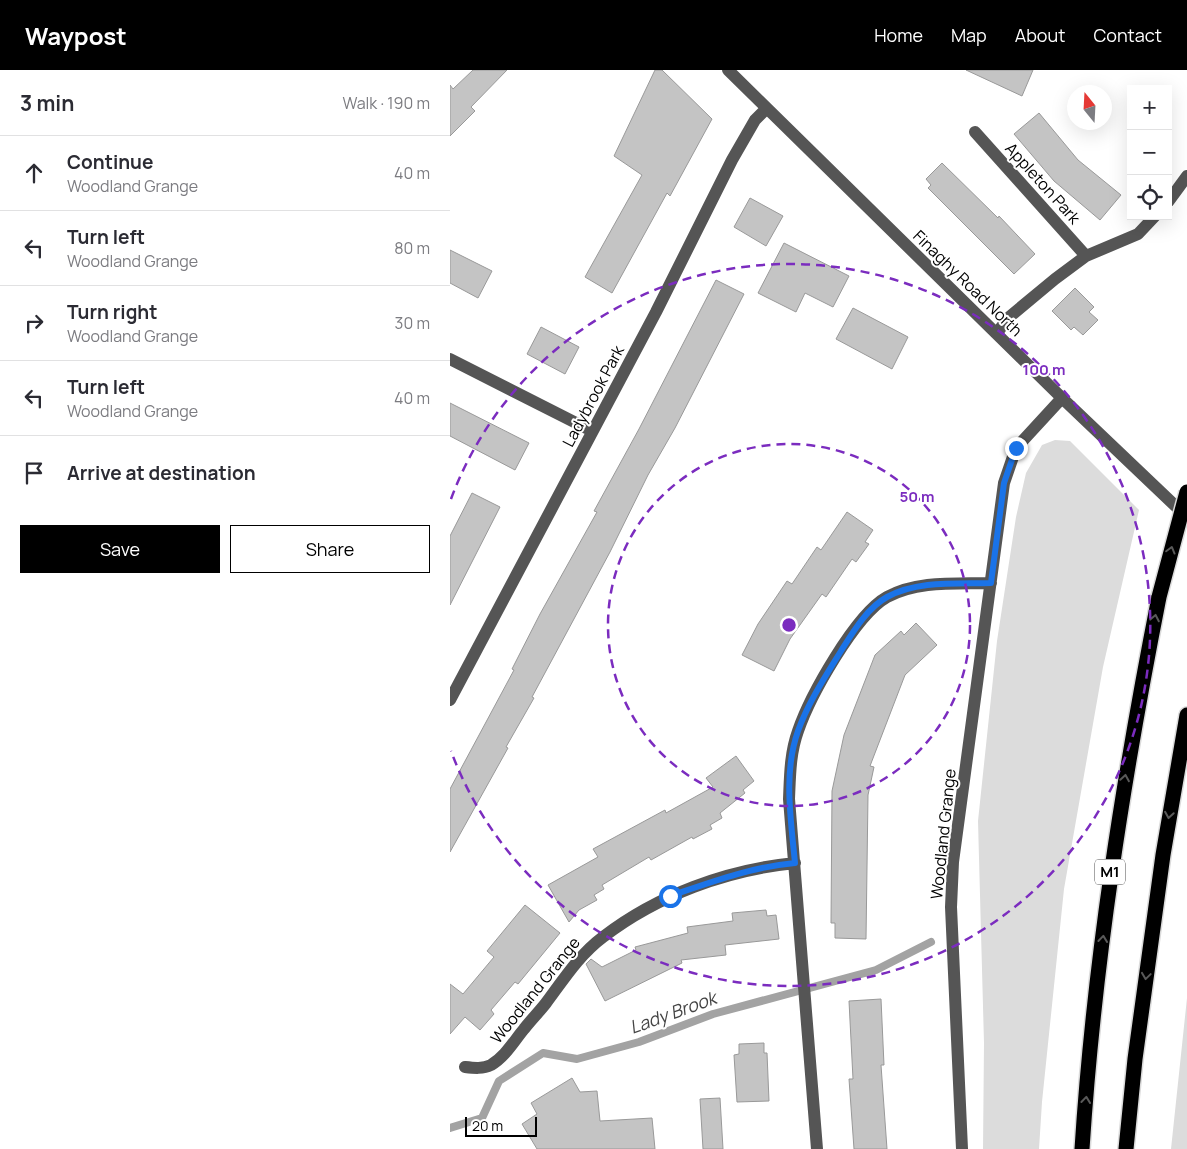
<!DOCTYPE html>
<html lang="en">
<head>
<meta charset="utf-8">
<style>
	body { margin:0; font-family:Manrope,sans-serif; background:#f2f2f3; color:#2b2b33 }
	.controls { position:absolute; right:15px; top:15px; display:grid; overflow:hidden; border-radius:0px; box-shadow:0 5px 20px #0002 }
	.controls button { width:45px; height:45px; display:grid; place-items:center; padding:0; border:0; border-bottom:1px solid #e1e1e2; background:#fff; color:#2b2b33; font:25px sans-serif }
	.compass { position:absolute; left:617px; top:15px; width:45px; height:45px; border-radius:50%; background:#fff; box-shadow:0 5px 20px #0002; rotate:342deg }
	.scale { position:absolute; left:15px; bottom:12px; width:72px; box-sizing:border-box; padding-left:5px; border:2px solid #000; border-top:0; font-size:14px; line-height:18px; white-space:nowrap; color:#000; -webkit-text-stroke:4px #fff; paint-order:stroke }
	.stop { position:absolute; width:15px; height:15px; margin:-11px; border:4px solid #1a73e8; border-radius:50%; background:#fff }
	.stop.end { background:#1a73e8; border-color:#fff; box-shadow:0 1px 5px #0008 }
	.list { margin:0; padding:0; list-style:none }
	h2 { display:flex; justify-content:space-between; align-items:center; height:65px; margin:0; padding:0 20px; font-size:21px }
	h2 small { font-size:16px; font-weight:400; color:#7c7c81 }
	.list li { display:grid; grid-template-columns:32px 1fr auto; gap:15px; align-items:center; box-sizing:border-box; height:75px; padding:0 20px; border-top:1px solid #e1e1e2 }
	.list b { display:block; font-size:19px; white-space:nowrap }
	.list p { margin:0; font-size:16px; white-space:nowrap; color:#7c7c81 }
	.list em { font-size:16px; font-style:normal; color:#7c7c81 }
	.actions { display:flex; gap:10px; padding:15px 20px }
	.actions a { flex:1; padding:11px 0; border:1px solid #000; border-radius:0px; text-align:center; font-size:18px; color:#000 }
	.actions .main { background:#000; color:#fff }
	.icon { flex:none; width:28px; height:28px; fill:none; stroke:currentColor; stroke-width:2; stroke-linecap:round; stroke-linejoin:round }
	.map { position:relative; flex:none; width:737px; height:1079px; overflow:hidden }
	header { display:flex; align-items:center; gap:30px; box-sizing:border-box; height:70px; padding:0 25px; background:#000; color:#fff }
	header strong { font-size:24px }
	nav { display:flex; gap:28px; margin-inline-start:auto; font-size:18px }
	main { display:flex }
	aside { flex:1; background:#fff }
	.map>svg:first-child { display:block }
	.green { fill:#dcdcdc }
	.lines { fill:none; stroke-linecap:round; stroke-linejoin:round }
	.stream { stroke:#a3a3a3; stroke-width:8 }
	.building { fill:#c4c4c4; stroke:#999 }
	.highway-casing { stroke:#dbdbdb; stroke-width:18 }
	.minor { stroke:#555; stroke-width:12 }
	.highway { stroke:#000; stroke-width:15 }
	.highway-bridge-casing { stroke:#dbdbdb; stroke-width:18; stroke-linecap:butt }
	.highway-bridge { stroke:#000; stroke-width:15 }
	.oneway { stroke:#595959 }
	.route { stroke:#1a73e8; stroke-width:6 }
	.ring { fill:none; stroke:#7b2cbf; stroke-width:2.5; stroke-dasharray:9 6 }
	.labels { text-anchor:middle; stroke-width:4; stroke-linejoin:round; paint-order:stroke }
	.shield { fill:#fff; stroke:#4c4c4c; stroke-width:1 }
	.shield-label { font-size:15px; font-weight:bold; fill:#000 }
	.street-label { font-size:16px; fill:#000; stroke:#fff }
	.water-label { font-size:18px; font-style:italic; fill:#444; stroke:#fff }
	.centre { fill:#7b2cbf; stroke:#fff; stroke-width:2.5 }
	.ring-label { font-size:15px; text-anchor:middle; font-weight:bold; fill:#7b2cbf; stroke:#fff; stroke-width:4; stroke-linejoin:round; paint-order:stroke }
</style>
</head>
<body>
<header>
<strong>Waypost</strong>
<nav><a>Home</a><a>Map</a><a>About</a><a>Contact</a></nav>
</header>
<main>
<aside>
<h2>3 min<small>Walk · 190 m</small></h2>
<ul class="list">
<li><svg class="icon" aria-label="ahead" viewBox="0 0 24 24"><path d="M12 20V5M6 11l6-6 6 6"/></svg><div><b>Continue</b><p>Woodland Grange</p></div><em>40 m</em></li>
<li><svg class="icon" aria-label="left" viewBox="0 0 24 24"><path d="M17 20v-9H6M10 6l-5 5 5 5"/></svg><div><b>Turn left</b><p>Woodland Grange</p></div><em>80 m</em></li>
<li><svg class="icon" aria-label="right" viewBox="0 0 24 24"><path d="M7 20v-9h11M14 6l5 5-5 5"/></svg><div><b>Turn right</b><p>Woodland Grange</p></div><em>30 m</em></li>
<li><svg class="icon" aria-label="left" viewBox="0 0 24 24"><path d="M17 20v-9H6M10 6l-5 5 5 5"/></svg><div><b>Turn left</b><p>Woodland Grange</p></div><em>40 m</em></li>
<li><svg class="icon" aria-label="arrive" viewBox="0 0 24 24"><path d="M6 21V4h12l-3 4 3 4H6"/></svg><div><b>Arrive at destination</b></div></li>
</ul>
<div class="actions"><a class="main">Save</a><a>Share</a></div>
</aside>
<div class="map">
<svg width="737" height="1079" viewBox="0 0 737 1079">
	<rect width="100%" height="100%" fill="#fff"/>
	<path class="green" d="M605 370 620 371 689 440 653 597 614 819 592 1032 589 1079H533L534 973 528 751 547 571 566 447 576 403 592 375Z
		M737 928V1079H721Z"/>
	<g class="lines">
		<path class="stream" d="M0 1058 32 1048 49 1011 93 983 127 989 189 972 263 944 426 900 481 872"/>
	</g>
	<path class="building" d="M23 0H57L21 37 25 41 0 66V15L3 19Z
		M205 0H212L262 49 220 126 217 123 162 223 135 207 192 105 164 86Z
		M516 0H583L572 26Z
		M589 43 628 90 671 125 650 150 604 111 564 64Z
		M492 93 548 148 549 146 585 184 564 204 478 118 481 115 476 109Z
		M300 128 333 146 316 176 284 157Z
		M334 173 399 206 383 237 355 223 346 242 308 223Z
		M0 180 42 201 28 228 0 213Z
		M266 210 294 224 225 358 198 405 160 482 82 627 84 628 56 677 58 678 0 782V719L64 600 62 599 90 544 147 442 144 441 189 359Z
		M625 218 644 237 639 242 648 250 633 265 624 257 621 260 602 241Z
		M403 238 458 267 442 299 386 269Z
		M91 257 129 277 115 304 77 284Z
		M0 333 79 373 65 400 0 366Z
		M22 423 50 437 0 535V466Z
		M397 442 423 460 415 472 419 474 406 492 402 489 376 527 372 524 340 569 324 601 292 585 308 554 337 511 342 514 367 477 371 480Z
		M466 553 487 575 455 605 420 696 424 697 418 725 416 869 385 868V853H381L382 721 394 665 425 585 451 561 454 565Z
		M286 686 304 711 293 720 295 723 270 743 272 748 260 755 262 759 243 769 242 767 201 790 199 787 152 815 154 819 144 825 147 830 129 840 119 852 98 815 148 787 143 779 215 740 216 743 263 717 256 708Z
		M75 835 110 863 68 914 65 912 41 940 44 944 30 960 15 947 0 964V914L13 924 44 887 37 881Z
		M316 840 317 846 326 845 329 869 275 875 276 885 231 890 232 893 155 931 136 894 141 889 152 897 186 880 185 877 238 863 237 857 283 851 282 843Z
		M431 929 434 995H431L437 1079H404L399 1009H403L399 931Z
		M314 973V983H317L319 1031 287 1032 284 985 289 984V974Z
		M122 1008 130 1022 147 1021 150 1051 202 1048 205 1079H87L72 1054 87 1044 81 1033Z
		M270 1028 273 1079H253L250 1029Z"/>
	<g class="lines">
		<defs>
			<path id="highway" d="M632 1079C644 893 673 710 709 527
				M676 1079 685 989 713 785 737 645"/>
		</defs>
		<use href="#highway" class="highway-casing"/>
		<path class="minor" d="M278 0 612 328 737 447
			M525 62 636 186
			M718 132 737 106
			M547 263 558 248 605 209 636 186 688 164 705 146
			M0 289 142 361
			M0 630 206 242 282 90 305 50 316 39
			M15 997C24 998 33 999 41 995 55 987 64 971 74 959 81 950 89 942 96 933 114 909 129 885 153 867 208 825 276 800 345 793
			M367 1079 339 729C340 706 340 683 348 661 360 626 405 545 437 527 468 510 507 514 541 513
			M512 1079 501 837 503 792 554 413 566 378 612 328"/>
		<use href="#highway" class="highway"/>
		<defs>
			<path id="highway-bridge" d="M709 527 737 422"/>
		</defs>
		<use href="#highway-bridge" class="highway-bridge-casing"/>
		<use href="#highway-bridge" class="highway-bridge"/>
	</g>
	<defs><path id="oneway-chevron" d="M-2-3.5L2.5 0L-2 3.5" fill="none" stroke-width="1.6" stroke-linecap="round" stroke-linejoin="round" transform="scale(1.25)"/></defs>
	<g class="oneway">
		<use href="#oneway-chevron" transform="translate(721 480) rotate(-75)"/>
		<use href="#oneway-chevron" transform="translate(705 548) rotate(-79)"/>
		<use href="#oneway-chevron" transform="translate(675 708) rotate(-81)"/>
		<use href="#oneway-chevron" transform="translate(719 745) rotate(99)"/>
		<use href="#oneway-chevron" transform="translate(653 869) rotate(-84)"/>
		<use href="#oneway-chevron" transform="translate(696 906) rotate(98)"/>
		<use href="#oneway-chevron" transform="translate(636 1030) rotate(-84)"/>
	</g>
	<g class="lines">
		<path class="route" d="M220 826C261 812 301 797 345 793 341 750 333 703 348 661 358 633 375 607 391 581 403 562 417 538 437 527 468 510 507 514 541 513L554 413 566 378"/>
	</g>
	<g class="ring">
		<circle cx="339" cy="555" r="181"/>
		<path d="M1 429A361 361 0 1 1 1 681"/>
	</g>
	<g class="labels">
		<rect class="shield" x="645" y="789.5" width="30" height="25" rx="4"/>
		<g class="shield-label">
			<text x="660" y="807">M1</text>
		</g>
		<g class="street-label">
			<text transform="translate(593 113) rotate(48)" y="6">Appleton Park</text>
			<text transform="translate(518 213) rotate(44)" y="6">Finaghy Road North</text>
			<text transform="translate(143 326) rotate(-62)" y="6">Ladybrook Park</text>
			<text transform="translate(493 764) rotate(-84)" y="6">Woodland Grange</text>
			<text transform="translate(85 920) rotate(-51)" y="6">Woodland Grange</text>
		</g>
		<g class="water-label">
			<text transform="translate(223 943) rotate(-20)" y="6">Lady Brook</text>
		</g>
	</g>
	<circle cx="339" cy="555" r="8" class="centre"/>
	<g class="ring-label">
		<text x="594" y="305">100 m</text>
		<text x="467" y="432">50 m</text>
	</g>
</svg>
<div class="controls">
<button>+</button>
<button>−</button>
<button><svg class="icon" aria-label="locate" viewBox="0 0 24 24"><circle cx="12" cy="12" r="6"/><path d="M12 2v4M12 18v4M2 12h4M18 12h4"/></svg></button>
</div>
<svg class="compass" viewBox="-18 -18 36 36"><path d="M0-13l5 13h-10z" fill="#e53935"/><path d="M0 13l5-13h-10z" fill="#7c7c81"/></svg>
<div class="scale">20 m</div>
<div class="stop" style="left:220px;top:826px"></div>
<div class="stop end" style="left:566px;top:378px"></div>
</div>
</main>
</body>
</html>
